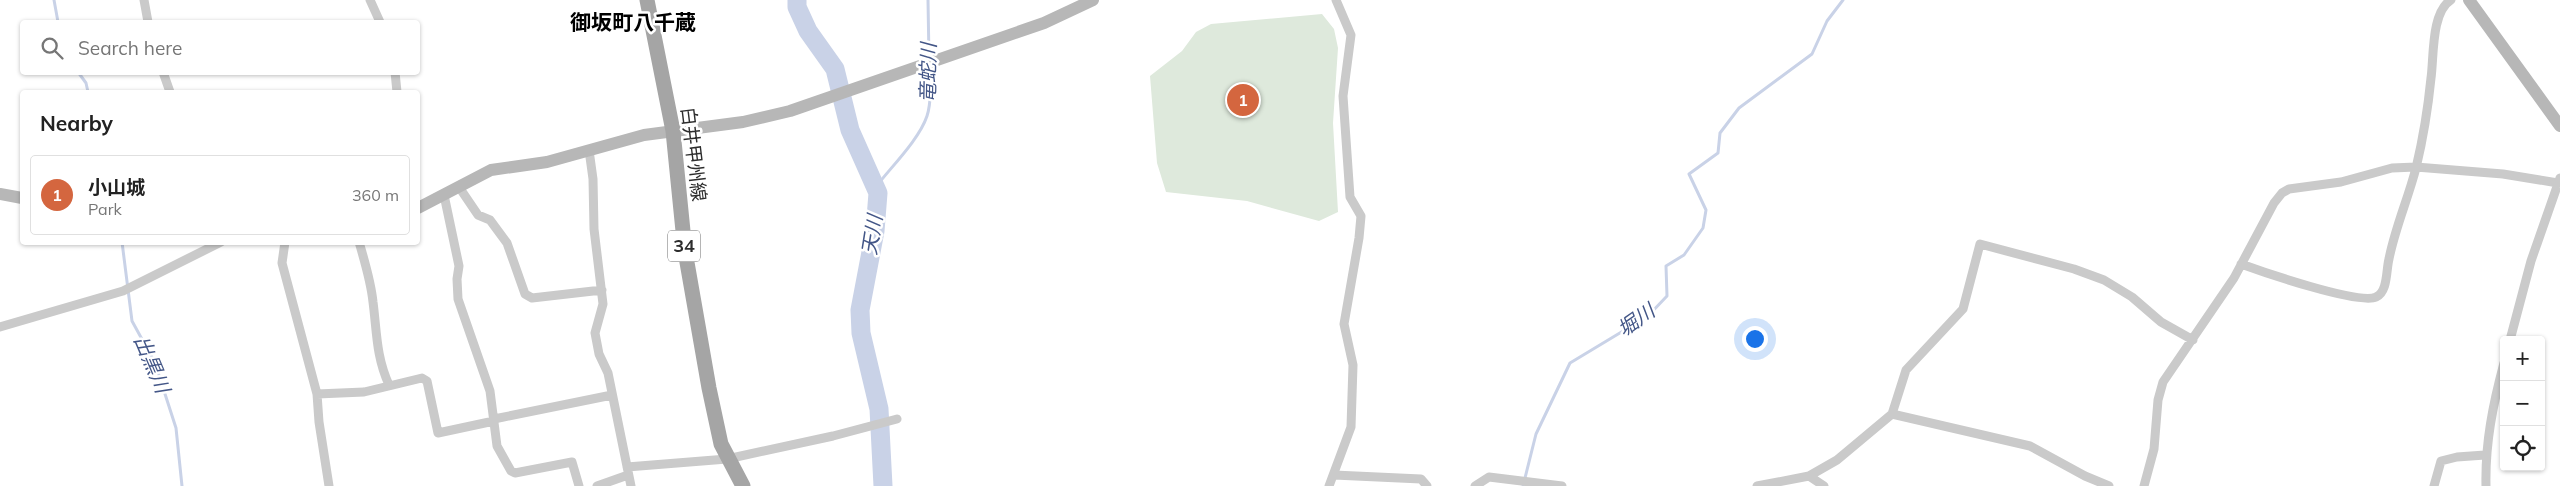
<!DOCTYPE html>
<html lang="en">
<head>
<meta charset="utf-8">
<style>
	body { margin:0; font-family:Mulish,"Noto Sans JP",sans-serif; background:#f6f6f6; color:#222 }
	.controls { position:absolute; right:15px; bottom:15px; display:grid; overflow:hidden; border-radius:5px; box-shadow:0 1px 4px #0004 }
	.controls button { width:45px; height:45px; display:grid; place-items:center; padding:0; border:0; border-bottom:1px solid #e0e0e0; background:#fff; color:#222; font:25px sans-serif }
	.you { position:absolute; left:1754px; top:338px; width:18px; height:18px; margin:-12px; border:4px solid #fff; border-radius:50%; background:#1a73e8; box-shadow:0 0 0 8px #1a73e833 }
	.badge { display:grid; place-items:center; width:32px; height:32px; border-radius:50%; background:#d4663f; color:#fff; font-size:16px; font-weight:700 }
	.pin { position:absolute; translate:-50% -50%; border:2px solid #fff; box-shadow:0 1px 5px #0006 }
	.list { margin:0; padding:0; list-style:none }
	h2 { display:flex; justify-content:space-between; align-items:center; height:65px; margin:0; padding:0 20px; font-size:21px }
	h2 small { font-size:16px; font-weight:400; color:#767676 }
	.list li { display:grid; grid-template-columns:32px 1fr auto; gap:15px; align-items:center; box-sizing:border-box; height:80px; margin:0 10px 10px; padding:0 10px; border:1px solid #e0e0e0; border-radius:5px }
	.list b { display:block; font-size:19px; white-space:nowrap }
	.list p { margin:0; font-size:16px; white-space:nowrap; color:#767676 }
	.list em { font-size:16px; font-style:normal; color:#767676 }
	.icon { flex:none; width:28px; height:28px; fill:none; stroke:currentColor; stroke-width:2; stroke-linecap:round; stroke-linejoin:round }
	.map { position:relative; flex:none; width:2560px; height:486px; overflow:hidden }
	.search { position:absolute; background:#fff; box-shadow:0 1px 4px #0004; left:20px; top:20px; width:400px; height:55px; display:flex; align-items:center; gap:12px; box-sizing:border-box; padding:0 18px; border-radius:5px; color:#767676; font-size:19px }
	.panel { position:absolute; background:#fff; box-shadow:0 1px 4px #0004; left:20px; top:90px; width:400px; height:155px; border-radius:5px }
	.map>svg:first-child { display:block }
	.green { fill:#dee9dc }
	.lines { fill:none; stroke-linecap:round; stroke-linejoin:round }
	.stream { stroke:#c9d2e7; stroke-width:3 }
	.river { stroke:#c9d2e7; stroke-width:19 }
	.street { stroke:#cacaca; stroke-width:9 }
	.secondary { stroke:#b7b7b7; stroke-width:12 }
	.primary { stroke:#a5a5a5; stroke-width:15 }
	.labels { text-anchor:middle; stroke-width:5; stroke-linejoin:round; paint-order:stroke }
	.shield { fill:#fff; stroke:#6c6c6c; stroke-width:1 }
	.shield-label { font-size:18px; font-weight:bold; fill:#2d2d2d }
	.street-label { font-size:19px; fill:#2d2d2d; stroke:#fff }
	.water-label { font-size:20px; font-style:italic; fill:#435687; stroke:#fff }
	.quarter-label { font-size:21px; font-weight:bold; fill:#000; stroke:#fff }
</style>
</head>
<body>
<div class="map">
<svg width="2560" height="486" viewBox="0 0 2560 486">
	<rect width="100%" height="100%" fill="#fff"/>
	<path class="green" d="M1322 14 1334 29 1338 48 1333 123 1338 212 1319 221 1247 201 1166 192 1157 163 1150 76 1182 51 1196 32 1211 24Z"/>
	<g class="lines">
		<path class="stream" d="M54 0 58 22
			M928 0 929 59
			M78 72 86 83 88 92
			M875 188C890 168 919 140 927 116 932 100 930 82 929 66
			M122 242 132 321 155 363 176 428 182 486
			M1523 486 1536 434 1570 363 1648 316 1667 296 1666 266 1684 255 1703 228 1706 210 1689 174 1718 153 1720 133 1739 108 1812 54 1827 21 1843 0"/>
		<path class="river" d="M797 0V7L808 31 835 69 850 130 878 193 875 231 860 310 861 333 879 409 883 486"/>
		<path class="street" d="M144 0 148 22
			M370 0 380 22
			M163 72 170 92
			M395 72 397 92
			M589 150 593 179 594 229 603 304 595 333 599 354 608 373 631 486
			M459 187 478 215 490 220 507 243 525 294 532 298 602 290
			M444 195 459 266 457 279 458 299 490 391 497 446 511 471 515 473 572 462 579 486
			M285 242 282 263 317 394 319 422 329 486
			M359 242C365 262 371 282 373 302 377 333 376 356 389 385
			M2241 264C2263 272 2359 305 2376 297 2388 292 2386 270 2389 259 2395 228 2408 199 2416 168 2423 139 2428 108 2431 78 2434 57 2431 12 2451 0
			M0 327 123 291 221 242
			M2510 340 2531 261 2560 178
			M317 394 364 392 422 378 427 381 438 433 494 421
			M1892 414 2030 446 2085 476 2109 486
			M494 419 612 395
			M627 467 727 459 833 436 897 419
			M1334 475 1421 479 1427 486
			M1809 476 1824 486
			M597 486 628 475
			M1329 486 1351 427 1353 365 1344 324 1359 238 1361 216 1350 197 1343 96 1351 35 1336 0
			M1475 486 1489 477 1562 486
			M1757 486 1809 476 1837 460 1892 414 1906 370 1963 309 1980 244 2074 269 2104 280 2132 297 2161 322 2193 340
			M2144 486 2154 449 2158 400 2163 382 2234 278 2274 203 2282 193 2289 189 2341 182 2392 168 2416 167 2503 174 2558 183
			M2434 486 2441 461 2457 457 2485 455
			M2486 486C2485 443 2493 404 2504 363"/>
		<path class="secondary" d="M2469 0 2560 126
			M0 194 22 198
			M418 208 491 170 547 162 644 135 743 122 790 111 1044 23 1093 0"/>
		<path class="primary" d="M647 0 673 131 685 251 709 388 721 444 743 486"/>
	</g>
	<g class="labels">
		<rect class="shield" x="668" y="230.5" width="32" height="31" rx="4"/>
		<g class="shield-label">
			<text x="684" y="252">34</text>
		</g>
		<g class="street-label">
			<text transform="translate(694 154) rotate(83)" y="7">白井甲州線</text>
		</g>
		<g class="water-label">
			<text transform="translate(928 73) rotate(-89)" y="7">竜蛇川</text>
			<text transform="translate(872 235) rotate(-81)" y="7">天川</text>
			<text transform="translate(1636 320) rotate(-35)" y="7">堀川</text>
			<text transform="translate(152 364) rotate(67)" y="7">出黒川</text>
		</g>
		<g class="quarter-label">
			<text x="633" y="30">御坂町八千蔵</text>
		</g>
	</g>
</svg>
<div class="controls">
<button>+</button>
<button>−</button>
<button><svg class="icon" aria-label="locate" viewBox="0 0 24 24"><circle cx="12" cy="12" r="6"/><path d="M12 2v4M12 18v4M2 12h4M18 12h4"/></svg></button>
</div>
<div class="you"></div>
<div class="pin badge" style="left:1243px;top:100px">1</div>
<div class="search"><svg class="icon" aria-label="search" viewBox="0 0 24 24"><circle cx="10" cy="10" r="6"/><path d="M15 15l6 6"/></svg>Search here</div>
<section class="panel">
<h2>Nearby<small></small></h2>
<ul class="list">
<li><span class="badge">1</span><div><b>小山城</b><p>Park</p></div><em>360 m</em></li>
</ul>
</section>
</div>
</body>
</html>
